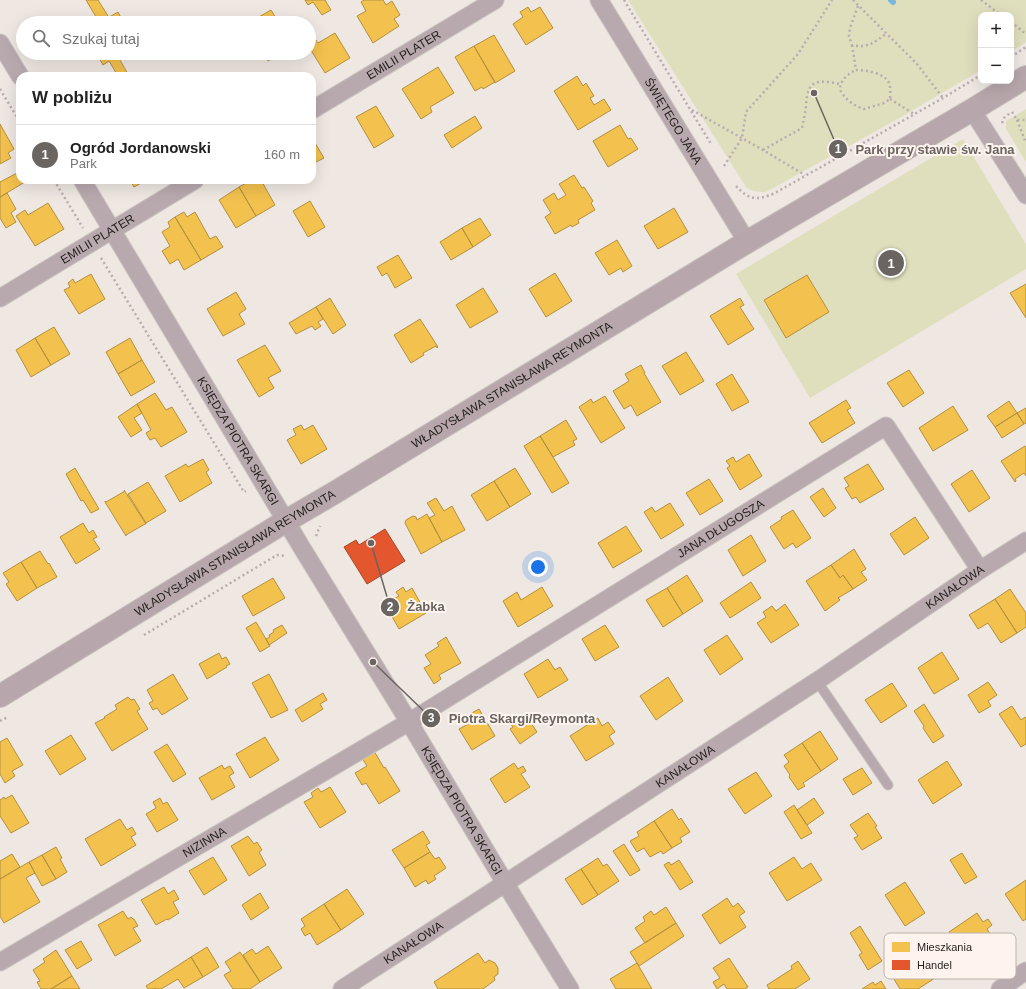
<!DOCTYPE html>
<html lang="pl">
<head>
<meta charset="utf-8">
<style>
	body { margin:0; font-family:Arial,sans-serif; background:#f6f6f6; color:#222 }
	.controls { position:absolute; right:12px; top:12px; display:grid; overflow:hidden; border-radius:8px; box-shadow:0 4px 16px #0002 }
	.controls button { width:36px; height:36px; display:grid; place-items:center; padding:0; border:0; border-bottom:1px solid #e0e0e0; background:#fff; color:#222; font:20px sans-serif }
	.you { position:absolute; left:538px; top:567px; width:14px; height:14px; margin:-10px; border:3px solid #fff; border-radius:50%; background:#1a73e8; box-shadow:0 0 0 6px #1a73e833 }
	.badge { display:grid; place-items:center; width:26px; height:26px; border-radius:50%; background:#6a6561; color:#fff; font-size:13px; font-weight:700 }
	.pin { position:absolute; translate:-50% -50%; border:2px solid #fff; box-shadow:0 1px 4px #0006 }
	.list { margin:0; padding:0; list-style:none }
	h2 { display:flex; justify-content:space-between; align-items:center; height:52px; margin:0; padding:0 16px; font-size:17px }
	h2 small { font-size:13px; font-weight:400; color:#767676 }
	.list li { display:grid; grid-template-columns:26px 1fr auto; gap:12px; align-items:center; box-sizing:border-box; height:60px; padding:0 16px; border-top:1px solid #e0e0e0 }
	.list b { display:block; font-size:15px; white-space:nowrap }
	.list p { margin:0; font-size:13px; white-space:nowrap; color:#767676 }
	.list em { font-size:13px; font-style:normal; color:#767676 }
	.icon { flex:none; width:22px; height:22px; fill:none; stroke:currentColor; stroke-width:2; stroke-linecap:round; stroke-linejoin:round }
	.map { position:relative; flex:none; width:1026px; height:989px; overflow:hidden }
	.search { position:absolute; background:#fff; box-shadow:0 4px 16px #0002; left:16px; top:16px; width:300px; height:44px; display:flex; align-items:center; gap:10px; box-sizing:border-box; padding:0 14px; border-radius:22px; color:#767676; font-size:15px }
	.panel { position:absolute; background:#fff; box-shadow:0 4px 16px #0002; left:16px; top:72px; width:300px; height:112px; border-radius:12px }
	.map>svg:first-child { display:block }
	.green { fill:#dfdfbe }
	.homes { fill:#f2c14e; stroke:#b4903f }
	.shops { fill:#e4572e; stroke:#aa4628 }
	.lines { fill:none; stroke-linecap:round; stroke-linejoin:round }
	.stream { stroke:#79b8d8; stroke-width:6 }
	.service-casing { stroke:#c9c3bf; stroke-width:11 }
	.minor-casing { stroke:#c9c3bf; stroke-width:19 }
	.secondary-casing { stroke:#c9c3bf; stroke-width:24 }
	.path { stroke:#b8acaf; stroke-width:2.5; stroke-dasharray:2 3; stroke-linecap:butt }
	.service { stroke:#b8a9af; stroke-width:9 }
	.minor { stroke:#b8a9af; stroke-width:17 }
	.secondary { stroke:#b7a7ac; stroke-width:22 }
	.labels { text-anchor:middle; stroke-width:4; stroke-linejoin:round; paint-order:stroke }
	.street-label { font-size:12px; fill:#231f1b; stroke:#fef4ed }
	.key { fill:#fef4ed; stroke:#bcb4ae; stroke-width:1 }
	.key-label { font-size:11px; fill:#231f1b }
	.leader { fill:none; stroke:#6a6561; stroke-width:1.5 }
	.callout-dot { fill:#6a6561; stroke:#fef4ed; stroke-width:1.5 }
	.mark-label { font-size:12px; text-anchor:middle; font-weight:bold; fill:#fff }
	.callout-label { font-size:13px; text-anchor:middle; font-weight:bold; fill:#6a6561; stroke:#fef4ed; stroke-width:4; stroke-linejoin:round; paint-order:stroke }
</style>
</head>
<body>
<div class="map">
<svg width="1026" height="989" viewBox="0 0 1026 989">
	<rect width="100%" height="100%" fill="#eee7e2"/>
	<path class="green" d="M628 0H1026V42L1011 52V15H981V70L903 116 766 192C759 192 752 192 746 187Z
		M1026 109V162L1006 129V121Z
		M963 139 1026 244V269L810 398 736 274Z"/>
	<path class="homes" d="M86 0H98L108 16 99 22Z
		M305 0H325L331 10 322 15 313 2 308 5Z
		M364 0H383L386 5 392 1 400 15 394 19 399 26 373 43 357 16 366 11 361 2Z
		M528 7 531 12 540 7 553 28 526 45 513 24 523 17 520 12Z
		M271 10 279 23H260L257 18Z
		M118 12 124 23H99Z
		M335 33 350 58 325 73 309 47V39L313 36 318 43Z
		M494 35 515 71 495 83 474 46Z
		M474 46 495 82 483 89 482 87 475 91 455 57Z
		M96 53H116L129 76H118L109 61 103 65Z
		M264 53H277L278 55 268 61Z
		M438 67 454 93 430 107 432 112 421 119 402 89Z
		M577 76 583 86 586 83 594 96 590 98 594 105 604 99 611 110 578 130 554 91Z
		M376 106 394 136 374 148 356 117Z
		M475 116 482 128 452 148 444 135Z
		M0 124 14 149 8 153 11 158 0 164Z
		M620 125 628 139 631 138 638 149 608 167 593 141Z
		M315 143 324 158 312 164V144Z
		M19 172 20 173V180H24L25 182 0 197V182Z
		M574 175 582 188 584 187 593 201 591 203 595 210 578 220 579 223 572 227 571 225 555 234 545 217 551 213 543 200 554 193 558 200 566 195 559 184Z
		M130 180H147L134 187Z
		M253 180H261L275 205 256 216 239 187 248 182V183Z
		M239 187 256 216 236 228 219 200Z
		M7 193 16 209 11 213 16 222 6 228 0 218V197Z
		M310 201 325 227 308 237 293 211Z
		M48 203 64 229 35 246 16 216 25 210 28 215Z
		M674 208 688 232 658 249 644 226Z
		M184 212 187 217 195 212 210 239 216 236 223 247 201 260 175 217Z
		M175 217 201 260 184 270 178 259 170 264 162 251 170 246 162 232 170 227 168 222Z
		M480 218 491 235 473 247 462 228Z
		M462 228 473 247 451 260 440 242Z
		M617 240 632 266 623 272 621 268 609 275 595 253Z
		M398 255 412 278 395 288 387 273 382 276 377 267Z
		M555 273 572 301 546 317 529 289Z
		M91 274 105 299 79 314 64 290 70 287 68 283 73 279 75 283Z
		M807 275 829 312 786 338 764 300Z
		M1026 284V318L1010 293Z
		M483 288 498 312 470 328 456 305Z
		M236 292 246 309 239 314 245 324 223 336 207 309Z
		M330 298 346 325 333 334 316 307Z
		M740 298 744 305 740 307 754 329 728 345 710 316Z
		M316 307 323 319 318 322 321 326 315 330 312 326 296 334 289 323Z
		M420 319 438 347 437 348 436 346 423 353 424 355 411 363 394 335Z
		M54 327 70 354 51 365 35 338Z
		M35 338 51 365 31 377 16 350Z
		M130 338 142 360 118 374 106 352Z
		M265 345 281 371 268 378 274 388 259 397 237 360Z
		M686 352 704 381 680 395 662 366Z
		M142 360 155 382 131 396 118 374Z
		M641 365 645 373H644L661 402 637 416 631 405 624 409 613 391 629 381 625 374Z
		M909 370 924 393 903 407 887 383Z
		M732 374 749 402 732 411 716 384Z
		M155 393 166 410 172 407 187 432 161 447 155 438 150 440 146 433 151 430 137 404Z
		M605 396 625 428 601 443 579 407 591 399 593 403Z
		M846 400 851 408 847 410 855 423 822 443 809 423Z
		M1009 401 1017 413 995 427 987 416Z
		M137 404 142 413 134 418 142 430 131 437 118 417Z
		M953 406 968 430 933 451 919 428Z
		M1026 408V423L1024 424 1017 413Z
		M1017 413 1024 424 1002 438 995 427Z
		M566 420 577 439 573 441 575 445 553 457 540 436Z
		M301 425 304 430 313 425 327 449 301 464 287 440 296 435 293 429Z
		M540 436 569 483 552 493 524 446Z
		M1025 446 1026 448V476L1024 473 1015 479 1016 481 1015 482 1001 461Z
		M749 454 762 476 740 490 727 468 730 466 726 461 733 457 736 462Z
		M203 459 209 470 206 472 212 483 180 502 165 476 186 464 188 467Z
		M868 464 884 489 860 503 856 497 852 499 845 488 849 486 844 478Z
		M75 468 99 509 91 513 83 500 81 501 66 474Z
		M515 468 531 494 510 507 494 481Z
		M972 470 990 498 969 512 951 484Z
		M709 479 723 501 700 515 686 493Z
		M494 481 510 507 487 521 471 495Z
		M148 482 166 511 146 523 128 494Z
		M823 488 836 508 824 517 810 497Z
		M124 490 146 524H145L126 535V536L105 502V501L106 502 125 491Z
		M436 498 444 511 452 506 465 530 442 542 429 518 435 515 427 503Z
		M670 503 684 525 661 539 644 512 652 507 655 512Z
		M793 510 811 538 796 548 793 543 784 549 770 527 782 519 781 517Z
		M427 514 442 542 421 554 405 523 406 520 413 516 416 517 417 520Z
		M915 517 929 538 904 555 890 534Z
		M83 523 89 533 93 530 97 537 93 539 100 549 76 564 60 537Z
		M626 526 642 551 613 568 598 543Z
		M751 535 766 561 743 576 728 550Z
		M854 549 866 569 861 572 867 580 853 589 843 575 840 578 831 565Z
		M40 551 48 564 49 563 57 577 37 588 21 562Z
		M21 562 37 588 17 601 6 584 9 582 3 573Z
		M831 565 840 578 843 575 853 589 838 598 840 600 825 611 806 581Z
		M687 575 703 601 683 614 667 588Z
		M273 578 285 598 253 616 242 596Z
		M751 582 761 598 730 618 720 603Z
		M403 587 406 592 412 588 426 613 399 629 385 604 399 596 396 592Z
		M542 587 553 606 518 627 503 601 517 592 521 600Z
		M667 588 683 614 663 627 646 600Z
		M1010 589 1026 613V627L1017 633 995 599Z
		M995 599 1017 633 1001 643 988 623 978 629 969 615Z
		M785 604 799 625 771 643 757 623 766 617 763 612 772 606 776 611Z
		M256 622 270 646 260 652 246 628Z
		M282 625 287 633 269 645 266 639 270 637 269 635 274 632 273 630Z
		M605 625 619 647 595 661 582 639Z
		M727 635 743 659 720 675 704 650Z
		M446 637 461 663 439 675 441 679 434 684 424 668 431 664 425 655 439 646 437 643Z
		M942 652 959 679 934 694 918 668Z
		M219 653 222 659 226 657 230 664 226 666 227 667 207 679 199 664Z
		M548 659 555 670 560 667 568 680 538 698 524 674Z
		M173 674 188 699 162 715 157 708 153 710 149 703 153 701 147 690Z
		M269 674 288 710 271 718 252 683Z
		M668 677 683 701 656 720 640 696Z
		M988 682 997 695 988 701 991 706 979 713 968 695Z
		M892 683 907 706 881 723 865 700Z
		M323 693 327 700 320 704 323 709 302 722 295 710Z
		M128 697 131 700 134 699 140 709 137 711 148 729 112 751 95 723 105 718 104 717 117 709 115 705Z
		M924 704 944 736 933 743 923 728 924 726 914 711Z
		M1012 706 1021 720 1025 717 1026 718V744L1021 747 999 714Z
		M479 709 495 736 472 750 459 729 472 722 468 715Z
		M527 717 537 732 520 744 510 729 513 727 509 722 515 718 519 723Z
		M598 718 602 726 608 722 615 732 609 736 614 744 586 761 570 736Z
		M820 731 838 759 821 771 802 743Z
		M71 735 86 759 60 775 45 751Z
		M265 737 279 760 250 778 236 754Z
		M7 738 23 765 12 771 15 776 5 783 0 774V742Z
		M802 743 821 771 803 783 805 786 798 790 789 777 790 775 784 766 789 762 784 755Z
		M167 744 186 774 173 782 154 752Z
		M374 751 384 768 385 767 400 791 379 804 366 783 362 785 355 773 367 766 362 758Z
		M947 761 962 785 933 804 918 780Z
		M514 763 518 769 523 766 526 771 521 774 530 787 505 803 490 779Z
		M222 765 224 769 230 766 234 773 229 776 235 787 212 800 199 778Z
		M862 768 872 783 853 795 843 779Z
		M756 772 772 796 745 814 728 789Z
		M330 787 346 812 320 828 304 802 313 797 311 793 318 788 321 792Z
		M12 795 29 823 11 833 0 816V800L4 797 5 799Z
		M160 798 163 804 167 802 178 820 157 832 146 814 156 808 153 802Z
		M814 798 824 813 807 825 797 810Z
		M794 805 812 833 801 839 784 812Z
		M672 809 679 820 681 818 690 832 680 838 682 842 672 848 654 821Z
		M868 813 877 826 875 827 882 838 862 850 854 838 858 836 850 825Z
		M120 819 127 830 132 827 136 834 131 837 136 845 101 866 85 839Z
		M654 821 672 848 663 854 661 851 650 857 644 848 637 852 630 841 639 836 637 832Z
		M423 831 430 843 426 845 430 852 404 868 392 850Z
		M248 836 254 844 257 842 262 850 259 852 266 865 249 876 231 846Z
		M624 844 640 870 630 876 613 851Z
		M56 847 62 858 60 859 67 872 56 879 42 855Z
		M430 852 435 859 439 857 446 868 434 876 436 879 428 884 426 880 415 887 404 868Z
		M962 853 977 877 965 884 950 860Z
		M12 854 20 867 0 879V861Z
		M42 855 56 879 42 886 29 862Z
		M213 857 227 880 204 895 189 871Z
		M794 857 802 869 811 863 822 880 787 901 769 873Z
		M598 858 603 866 607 864 619 881 598 895 581 869Z
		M679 860 693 882 680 890 664 865 669 862 671 865Z
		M29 862 35 873 26 878 40 902 4 923 0 916V879Z
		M581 869 598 895 582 905 565 879Z
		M1026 880V919L1023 921 1005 894Z
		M905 882 925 913 905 926 885 895Z
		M164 887 168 894 174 890 179 899 173 902 179 913 168 920 167 919 156 925 141 900Z
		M347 889 364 914 341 930 324 904Z
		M260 893 269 908 251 920 242 905Z
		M727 898 733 907 738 903 745 912 739 916 746 927 720 944 702 915Z
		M324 904 341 930 317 945 310 933 305 936 301 929 305 926 301 919Z
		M666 907 676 923 645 943 635 928 645 921 643 917 651 911 654 915Z
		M123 911 128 919 131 917 133 919H134L138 926 133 928 141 941 115 956 98 925Z
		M977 913 983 922 988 919 992 925 987 929 994 940 966 958 949 932Z
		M676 923 684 936 639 966 630 952Z
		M860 926 882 961 868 970 859 955 862 953 850 933Z
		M81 941 92 960 77 969 65 950Z
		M935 941 952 968 932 980 915 954Z
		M268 946 282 968 260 982 243 955 252 949 256 954Z
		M207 947 219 967 203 977 191 957Z
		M56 950 72 976 51 989H41L37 982 40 981 33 970 45 962 43 959Z
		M240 952 260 982 250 989H233L224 975 231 971 225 962Z
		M478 953 485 963 489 960 495 963 498 968V974L494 977 495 980 483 989H438L434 982Z
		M904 953 908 959 915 954 932 980 918 989H900L889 971 901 963 897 957Z
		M191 957 203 977 184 988 178 979 161 989H156L155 988 153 989H148L146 986Z
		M729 958 748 987 745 989H727L724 984 717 989 713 982 720 978 713 968Z
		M798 961 810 979 795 989H769L767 985 792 969 791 966Z
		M637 963 652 989H616L610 979Z
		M72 976 80 989H51Z
		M881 981 886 989H862L873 982 875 985Z"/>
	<path class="shops" d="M385 529 405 561 367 584 344 547 356 540 359 545Z"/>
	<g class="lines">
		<path class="stream" d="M891 0 893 2"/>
		<defs>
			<path id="service" d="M817 681 888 785"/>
			<g id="minor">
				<path id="s1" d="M599 0 747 242"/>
				<path d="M0 43 20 76"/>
				<path id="s2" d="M312 110 495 0"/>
				<path d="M972 110 1026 195"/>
				<path id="s3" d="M82 180 302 548 409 722 505 883 570 989"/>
				<path id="s4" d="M0 298 195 180"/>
				<path id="s5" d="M0 962 409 722 886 426 980 570"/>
				<path id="s6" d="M342 989 817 681 980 570 1026 541"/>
				<path d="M1000 989 1026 971"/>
			</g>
			<g id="secondary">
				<path id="s7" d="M0 696 286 521 334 493 747 242 972 110 1026 77"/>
			</g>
		</defs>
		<use href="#service" class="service-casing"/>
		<use href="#minor" class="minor-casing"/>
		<use href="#secondary" class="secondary-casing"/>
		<path class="path" d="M624 0 711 144
			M853 0 917 64 943 98
			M981 0 1001 15
			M858 6 850 28 849 36 852 45C867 49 875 42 887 33
			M1011 22 1026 34
			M852 45 856 70
			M1011 57 1026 47
			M856 70C865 70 885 73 889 83 891 88 890 94 890 99L884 103 864 109C854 106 845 99 840 90 840 80 848 74 856 70Z
			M0 89 20 122
			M890 99 914 114
			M692 110 763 150 805 175
			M1012 112 1017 120H1026
			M1017 120 1026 143
			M1002 123 1004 118 1010 113
			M763 150 802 128C803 123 804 118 805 113 807 104 805 88 815 83 823 80 833 83 841 84
			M724 166 742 138 746 112 798 54 832 0
			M54 180 83 228
			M736 186C749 200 757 201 775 193L943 98 981 75
			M101 258 244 492 246 491
			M316 536 320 526
			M144 635 277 555 285 556
			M0 721 8 717"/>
		<use href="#service" class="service"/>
		<use href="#minor" class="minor"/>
		<use href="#secondary" class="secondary"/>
	</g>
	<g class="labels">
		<g class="street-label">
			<text dy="4" stroke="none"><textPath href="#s2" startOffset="107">EMILII PLATER</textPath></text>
			<text dy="4" stroke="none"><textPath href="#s1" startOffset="142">ŚWIĘTEGO JANA</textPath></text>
			<text dy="4" stroke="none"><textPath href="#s4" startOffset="114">EMILII PLATER</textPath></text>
			<text dy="4" stroke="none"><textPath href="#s7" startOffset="599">WŁADYSŁAWA STANISŁAWA REYMONTA</textPath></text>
			<text dy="4" stroke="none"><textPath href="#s3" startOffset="304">KSIĘDZA PIOTRA SKARGI</textPath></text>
			<text dy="4" stroke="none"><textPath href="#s5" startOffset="841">JANA DŁUGOSZA</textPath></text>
			<text dy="4" stroke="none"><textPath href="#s7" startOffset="275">WŁADYSŁAWA STANISŁAWA REYMONTA</textPath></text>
			<text dy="4" stroke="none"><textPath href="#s6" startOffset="733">KANAŁOWA</textPath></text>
			<text dy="4" stroke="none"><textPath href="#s6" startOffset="409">KANAŁOWA</textPath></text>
			<text dy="4" stroke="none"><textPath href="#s3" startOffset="736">KSIĘDZA PIOTRA SKARGI</textPath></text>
			<text dy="4" stroke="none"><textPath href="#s5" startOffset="237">NIZINNA</textPath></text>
			<text dy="4" stroke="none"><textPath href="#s6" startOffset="85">KANAŁOWA</textPath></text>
		</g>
	</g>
	<rect x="884" y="933" width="132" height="46" rx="6" class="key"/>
	<rect x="892" y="942" width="18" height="10" fill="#f2c14e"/>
	<rect x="892" y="960" width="18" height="10" fill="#e4572e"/>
	<g class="key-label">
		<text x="917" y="951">Mieszkania</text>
		<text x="917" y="969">Handel</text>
	</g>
	<path class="leader" d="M814 93L838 149M371 543L390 607M373 662L431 718"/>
	<g class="callout-dot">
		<circle cx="814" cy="93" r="4"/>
		<circle cx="371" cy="543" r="4"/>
		<circle cx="373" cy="662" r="4"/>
		<circle cx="838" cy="149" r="10"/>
		<circle cx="390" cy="607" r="10"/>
		<circle cx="431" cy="718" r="10"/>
	</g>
	<g class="mark-label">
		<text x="838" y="153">1</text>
		<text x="390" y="611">2</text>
		<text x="431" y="722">3</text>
	</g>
	<g class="callout-label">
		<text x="935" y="154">Park przy stawie św. Jana</text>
		<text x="426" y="611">Żabka</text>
		<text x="522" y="723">Piotra Skargi/Reymonta</text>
	</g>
</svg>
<div class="controls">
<button>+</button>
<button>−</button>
</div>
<div class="you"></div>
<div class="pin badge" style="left:891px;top:263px">1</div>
<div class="search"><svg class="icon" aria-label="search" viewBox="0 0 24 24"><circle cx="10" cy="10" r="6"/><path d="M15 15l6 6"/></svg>Szukaj tutaj</div>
<section class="panel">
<h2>W pobliżu<small></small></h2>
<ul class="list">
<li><span class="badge">1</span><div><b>Ogród Jordanowski</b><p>Park</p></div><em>160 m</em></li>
</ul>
</section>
</div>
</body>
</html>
